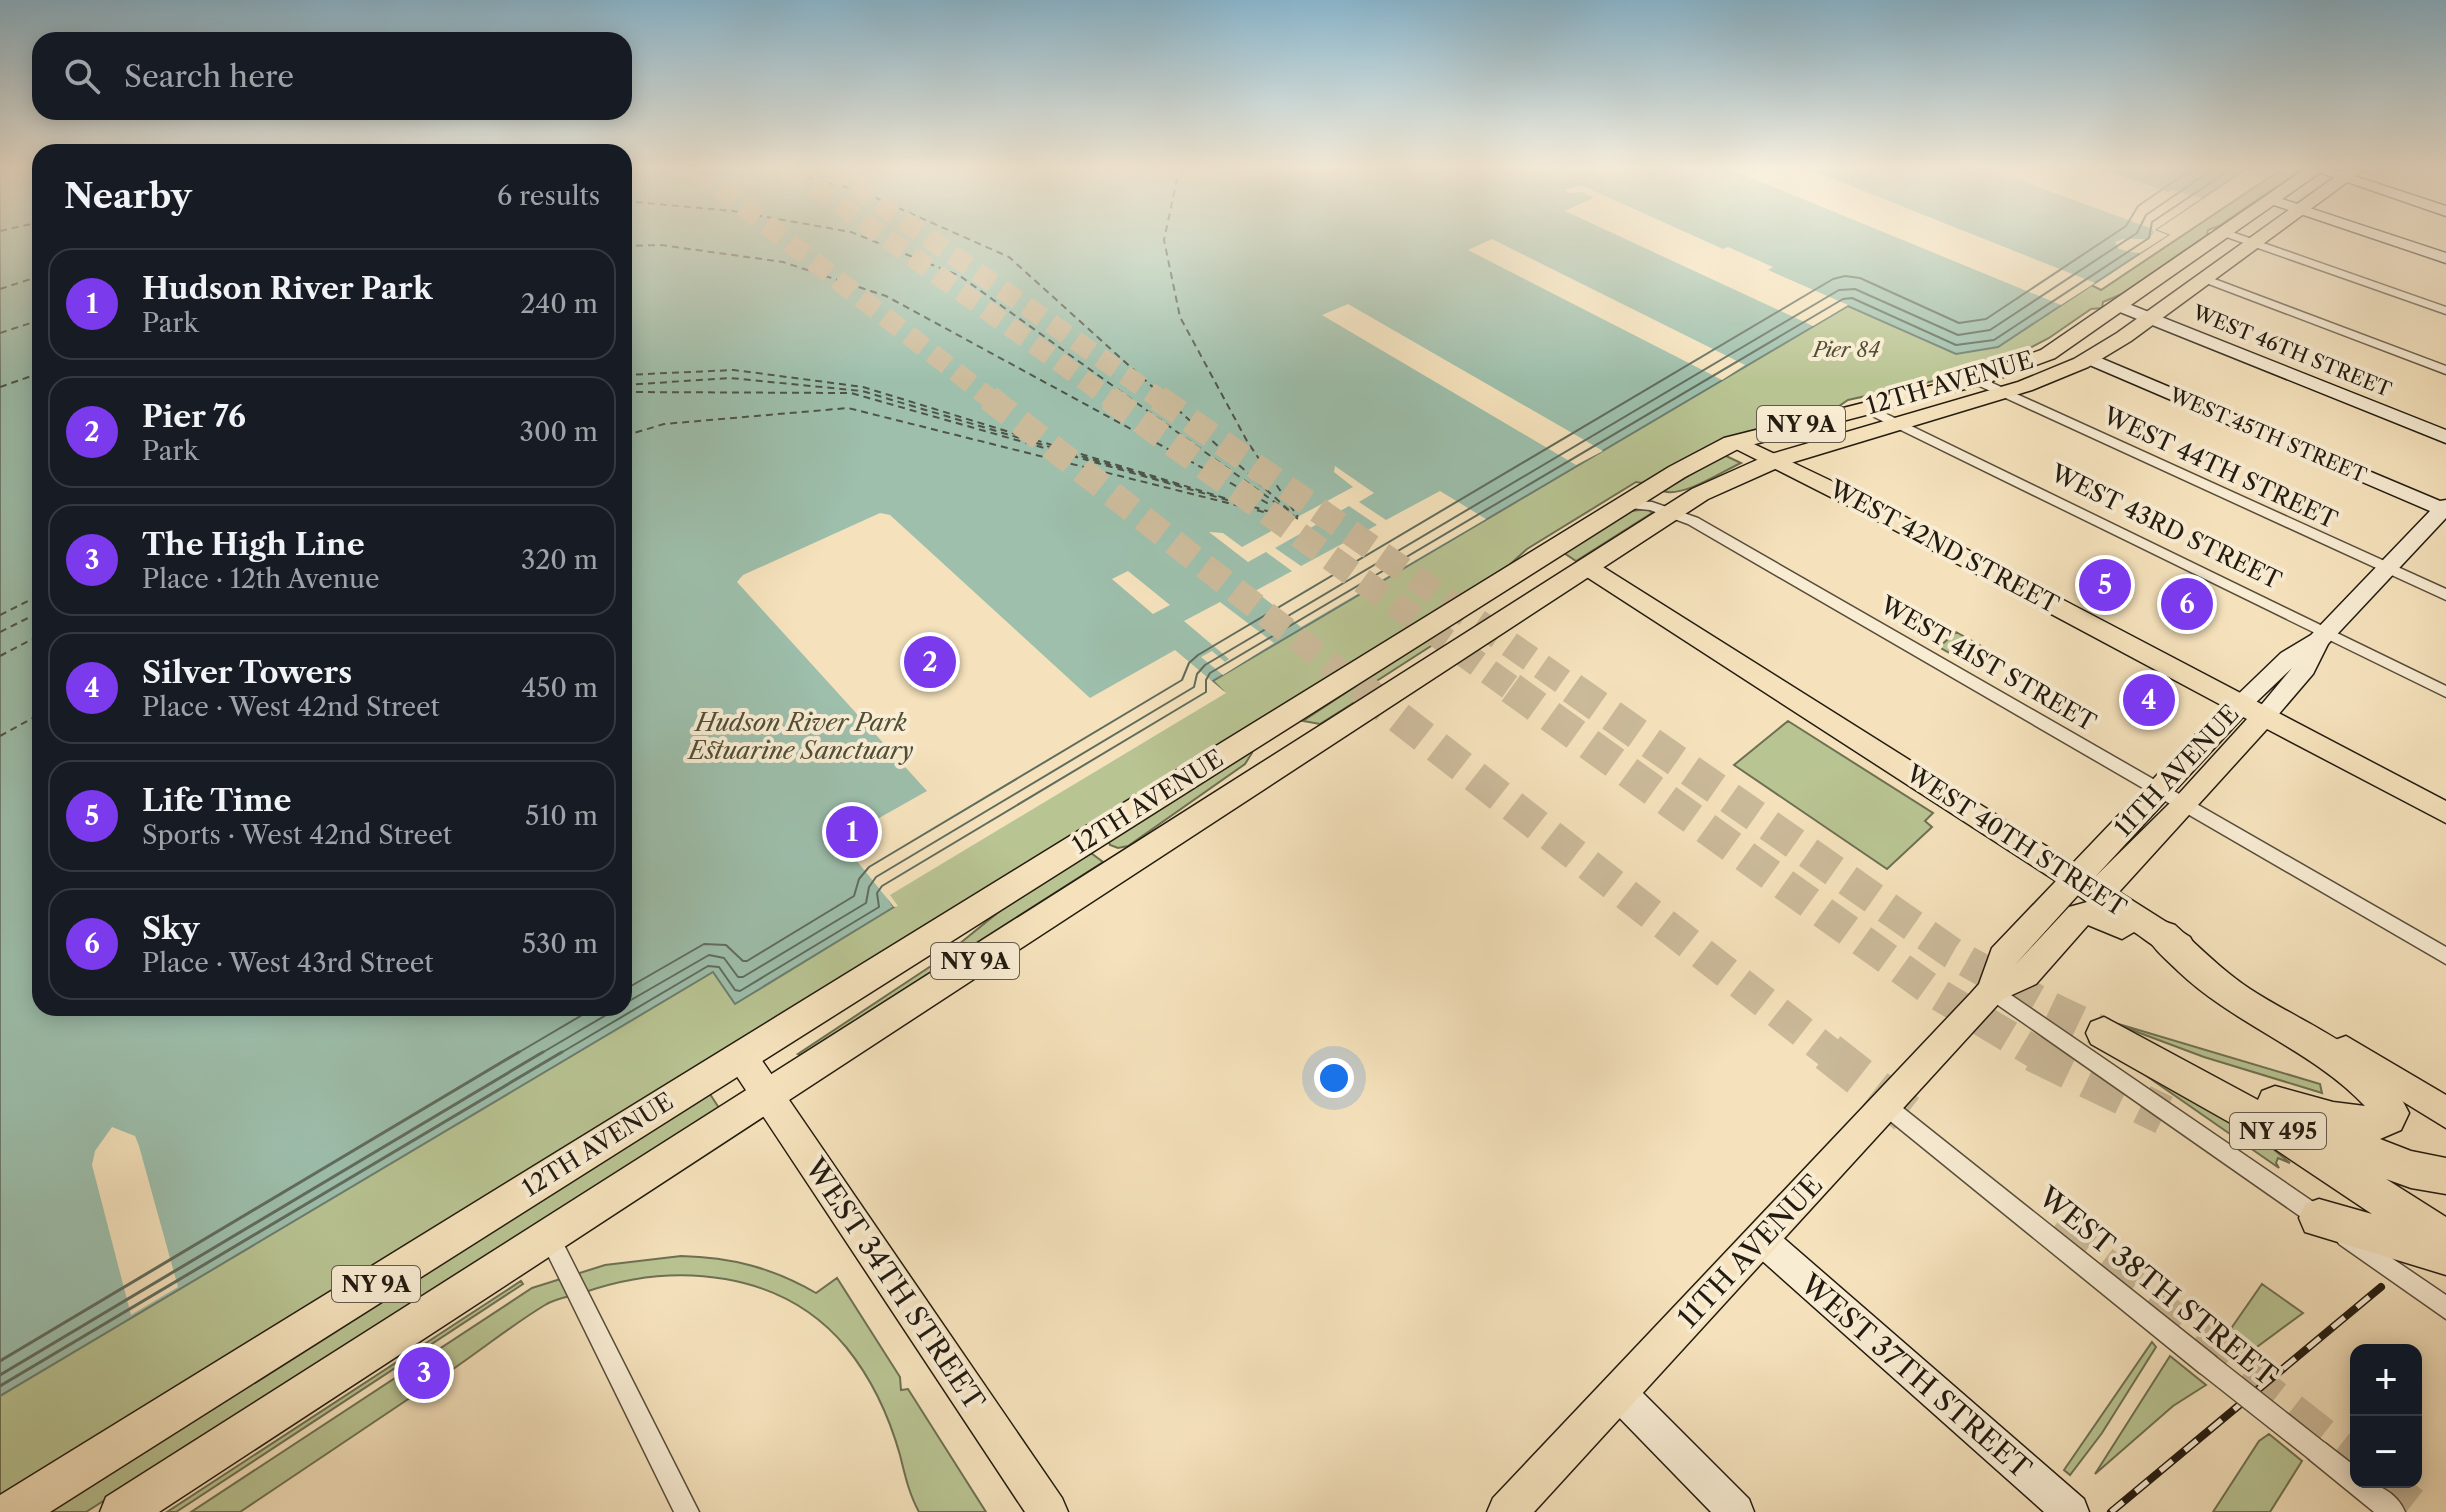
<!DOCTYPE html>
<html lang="en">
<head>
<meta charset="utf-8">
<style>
	body { margin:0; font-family:"Libre Caslon Text",serif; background:#20242c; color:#f1f3f6 }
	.controls { position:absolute; right:24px; bottom:24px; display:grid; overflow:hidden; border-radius:16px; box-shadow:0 4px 20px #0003 }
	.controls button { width:72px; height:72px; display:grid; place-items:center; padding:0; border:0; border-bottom:2px solid #363941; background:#171b24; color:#f1f3f6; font:40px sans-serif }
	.you { position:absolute; left:1334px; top:1078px; width:28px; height:28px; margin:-20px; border:6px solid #fff; border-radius:50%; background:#1a73e8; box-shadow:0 0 0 12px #1a73e833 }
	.badge { display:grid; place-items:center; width:52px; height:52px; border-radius:50%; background:#7c3aed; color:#fff; font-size:26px; font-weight:700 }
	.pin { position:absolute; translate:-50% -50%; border:4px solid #fff; box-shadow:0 2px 8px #0006 }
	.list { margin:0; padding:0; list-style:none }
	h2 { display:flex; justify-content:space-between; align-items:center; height:104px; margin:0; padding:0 32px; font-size:34px }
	h2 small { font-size:26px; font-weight:400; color:#9ea1a6 }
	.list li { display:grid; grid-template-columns:52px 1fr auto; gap:24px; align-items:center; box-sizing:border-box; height:112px; margin:0 16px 16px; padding:0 16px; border:2px solid #363941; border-radius:24px }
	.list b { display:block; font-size:30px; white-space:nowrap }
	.list p { margin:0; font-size:26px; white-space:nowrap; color:#9ea1a6 }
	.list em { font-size:26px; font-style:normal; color:#9ea1a6 }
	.icon { flex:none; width:44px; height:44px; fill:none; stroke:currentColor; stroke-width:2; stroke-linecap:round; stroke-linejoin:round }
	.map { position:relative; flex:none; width:2446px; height:1512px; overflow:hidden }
	.search { position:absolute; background:#171b24; box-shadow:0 4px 20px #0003; left:32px; top:32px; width:600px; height:88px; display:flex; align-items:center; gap:20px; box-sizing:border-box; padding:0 28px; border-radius:24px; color:#9ea1a6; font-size:30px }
	.panel { position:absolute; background:#171b24; box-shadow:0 4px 20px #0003; left:32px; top:144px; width:600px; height:872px; border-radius:24px }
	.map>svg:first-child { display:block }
	.green { fill:#b9c493; stroke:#6e7052; stroke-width:2 }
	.water { fill:#9dbfac; stroke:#6c7d6e; stroke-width:2 }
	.pier { fill:#f5e2bc; fill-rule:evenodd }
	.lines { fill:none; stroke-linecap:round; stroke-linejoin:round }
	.shore-far1 { stroke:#606d5e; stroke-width:2 }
	.shore { stroke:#606d5e; stroke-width:3 }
	.ferry { stroke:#4e5447; stroke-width:2; stroke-dasharray:7 5; stroke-linecap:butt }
	.motorway-tunnel-far3 { stroke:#cbba9a; stroke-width:20; stroke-dasharray:20 10; stroke-linecap:butt }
	.motorway-tunnel-far2 { stroke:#cbba9a; stroke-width:26; stroke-dasharray:26 13; stroke-linecap:butt }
	.motorway-tunnel-far1 { stroke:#cbba9a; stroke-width:32; stroke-dasharray:32 16; stroke-linecap:butt }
	.motorway-tunnel { stroke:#cbba9a; stroke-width:40; stroke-dasharray:40 20; stroke-linecap:butt }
	.minor-casing { stroke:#584d3b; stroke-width:3 }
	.secondary-casing { stroke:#231b10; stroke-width:3 }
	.primary-casing { stroke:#231b10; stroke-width:3 }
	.trunk-casing { stroke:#231b10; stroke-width:3 }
	.motorway-casing { stroke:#231b10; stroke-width:3 }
	.minor { fill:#f8ecd3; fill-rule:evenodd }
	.secondary { fill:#f8ecd3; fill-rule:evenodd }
	.primary { fill:#f5e2bc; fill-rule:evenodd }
	.trunk { fill:#f5e2bc; fill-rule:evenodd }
	.motorway { fill:#f5e2bc; fill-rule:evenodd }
	.rail-casing { stroke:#231b10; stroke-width:8 }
	.rail { stroke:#f8ecd3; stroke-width:5; stroke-dasharray:16; stroke-linecap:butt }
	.minor-bridge-casing { stroke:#584d3b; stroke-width:25; stroke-linecap:butt }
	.minor-bridge { stroke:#f8ecd3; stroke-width:22 }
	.labels { text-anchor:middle; stroke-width:8; stroke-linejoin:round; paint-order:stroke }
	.far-park-label { font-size:20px; font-style:italic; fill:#504e37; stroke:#f8ecd3 }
	.far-street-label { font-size:20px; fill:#231b10; stroke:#f8ecd3 }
	.shield { fill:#f8ecd3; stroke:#635a4a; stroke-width:2 }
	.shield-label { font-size:22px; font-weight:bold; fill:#231b10 }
	.street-label { font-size:24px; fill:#231b10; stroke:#f8ecd3 }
	.park-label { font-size:24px; font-style:italic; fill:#504e37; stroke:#f8ecd3 }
	.near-street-label { font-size:28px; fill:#231b10; stroke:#f8ecd3 }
</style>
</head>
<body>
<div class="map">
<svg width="2446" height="1512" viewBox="0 0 2446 1512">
	<rect width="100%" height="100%" fill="#f5e2bc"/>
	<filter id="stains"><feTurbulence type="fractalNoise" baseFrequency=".0025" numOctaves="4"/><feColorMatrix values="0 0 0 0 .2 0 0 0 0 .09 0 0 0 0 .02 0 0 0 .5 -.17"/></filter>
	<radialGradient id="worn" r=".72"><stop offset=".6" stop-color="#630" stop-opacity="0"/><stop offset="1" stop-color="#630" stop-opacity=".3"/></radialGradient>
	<path class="green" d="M2282 169H2302L2219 226 2208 230 2207 235 2122 294 2103 302 2102 308 2091 309 2049 338 1992 368 1848 400 1839 406C1768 423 1705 445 1642 483L1636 482 1527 549 1506 568 0 1502V959L40 1008H624L1212 681 1287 635 1024 434 2131 259 2091 285 2101 290Z
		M1724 455 1741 463C1721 472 1683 498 1663 491Z
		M1648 509 1652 513 1576 561 1564 553 1631 511Z
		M1438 632 1445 637 1372 684 1358 700 1320 724 1303 721Z
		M1956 632 1992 652 1976 668 1939 647Z
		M1788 721 1933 813 1925 821 1932 827 1887 869 1734 765Z
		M1250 751 1252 753 1245 764 1128 846 1118 848 1110 845 1108 840Z
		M1091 853 1103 862 801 1055 798 1054 937 962 1028 888Z
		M2105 1020 2320 1084 2322 1093 2204 1057Z
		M2099 1043 2266 1143 2290 1163 2278 1158 2276 1163 2279 1168Z
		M708 1091 719 1108 86 1512H50Z
		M681 1256C731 1257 773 1268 816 1293L837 1278 900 1377 901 1390 908 1389 986 1512H919C909 1494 905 1475 900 1455 889 1416 872 1379 846 1347 782 1270 675 1261 585 1292 573 1296 556 1298 545 1305 515 1323 485 1347 456 1367 384 1415 312 1464 240 1512H191L532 1288 605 1265Z
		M521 1281 523 1284 176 1512H167Z
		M2262 1284 2303 1313 2242 1358 2223 1340Z
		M2152 1342 2156 1347 2102 1433 2070 1475 2064 1470Z
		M2170 1356 2206 1385 2173 1406 2095 1474Z
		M2269 1434 2302 1461 2270 1512H2213L2259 1441Z"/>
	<path class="water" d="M0 169H40V1008H624V169H2246L2155 230 2168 235 1998 347 1956 354 1848 306 1213 681 1223 691 885 893 894 907 735 1004 713 972 0 1396Z"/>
	<path class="pier" d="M1730 169H1808L2095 283 2061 305Z
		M1989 169H2102L2168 192 2172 190 2202 198 2155 230 2168 235 2140 253 2131 252 2119 249 2115 242 2123 239H2149L2154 232 2150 228Z
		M1581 185 1723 249 1728 247 1773 267 1768 270 1848 305 1813 326 1565 211 1593 198 1582 192 1570 193 1564 190Z
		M1492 239 1729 357 1745 365 1722 380 1468 250Z
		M1348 304 1567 430 1603 451 1576 465 1322 315Z
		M1335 466 1374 493 1359 502 1386 520 1440 491 1486 519 1301 627 1255 591 1292 571 1266 552 1248 562 1209 532 1223 533 1242 547 1353 487 1334 472ZM1349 506 1377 525 1301 566 1275 548Z
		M880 513 890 515 1090 698 1175 650 1226 693 890 895 898 906 894 907 840 840 927 791 737 582 743 575Z
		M1128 571 1170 605 1153 614 1112 579Z
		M1220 602 1274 643 1223 675 1201 657 1212 651 1225 662 1229 659 1184 621Z
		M112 1127 135 1136 139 1146 178 1287 131 1315 92 1165 95 1151Z"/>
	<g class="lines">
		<path class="shore-far1" d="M624 990 704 944 726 945 743 961H747L854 896 859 879 869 867 1182 680 1189 663 1198 655 1833 279 1845 276 1860 278 1959 323 1986 319 2126 226 2138 206 2192 169
			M624 1004 709 955 724 958 738 977H743L866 903 869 887 876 877 1194 687 1197 674 1205 665 1839 290 1855 289 1958 335 1990 330 2137 233 2146 215 2213 169
			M516 1054 594 1008
			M540 1054 618 1008
			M559 1054 708 966 719 967 735 990 740 991 879 907 877 893 882 886 1206 692V680L1210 673 1843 299 1852 298 1956 345 1994 340 2149 238 2152 222 2231 169"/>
		<path class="shore" d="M0 1361 519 1052
			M0 1375 543 1052
			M0 1386 562 1052"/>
		<path class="ferry" d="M772 169 858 190 1009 257 1292 513
			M1185 169 1177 179 1164 240 1180 317 1247 441 1298 517
			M624 201 733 211 851 232 960 276 1301 521
			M0 231 40 222
			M624 246 661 245 783 262 886 296 1293 517
			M0 289 40 276
			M0 333 40 320
			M624 375 734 370 863 387 1296 520
			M624 385 730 378 862 391 1181 486
			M0 387 40 373
			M624 392 851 393 1238 503
			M624 436 664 424 848 408 1272 514
			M0 615 40 595
			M0 632 40 612
			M0 656 40 635
			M0 736 40 714"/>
		<path class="motorway-tunnel-far3" d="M695 169 992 400
			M790 169 1112 400
			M829 169 1161 400"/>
		<path class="motorway-tunnel-far2" d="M989 398 1363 690
			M1109 398 1514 690
			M1158 398 1575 690"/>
		<path class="motorway-tunnel-far1" d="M1361 688 1831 1054
			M1511 688 1931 990 2038 1054
			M1572 688 1952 953 2047 1006 2104 1033"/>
		<path class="motorway-tunnel" d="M1828 1052 1911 1117
			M2034 1052 2164 1115
			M2053 1228 2356 1464
			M2379 1482 2418 1512"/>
		<defs>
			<path id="minor" d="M2221 231H2229L2446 307V314L2221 235Z
				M2201 277H2209L2446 366V374L2201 281Z
				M1977 376 2446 589V600L1973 383V377Z
				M1864 403 2446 686V697L1860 410 1858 407Z
				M1625 500 1652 502 1698 518 2446 947V964L1688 524 1650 510 1620 507V501Z
				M1992 982 2328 1212 2332 1219 2328 1226 2321 1229 2314 1226 1985 996 1983 990 1985 984Z
				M1886 1097 1893 1100 2216 1357 2219 1365 2216 1373 2208 1376 2200 1373 1879 1112 1876 1106 1879 1100Z
				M549 1226 556 1229 699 1512H674L542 1243 538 1236 542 1229Z
				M2346 1227 2446 1295V1319L2339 1244 2335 1237 2339 1230Z
				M2317 1439 2325 1443 2356 1467V1482C2376 1482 2397 1492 2405 1512H2374L2309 1459 2305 1451 2309 1443Z"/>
			<path id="secondary" d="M2310 169H2333L2446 206V216Z
				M2273 196 2446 253V263L2268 203V197Z
				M2121 301 2446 430V443L2115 310 2113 306Z
				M2091 354 2440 501 2446 500V518L2328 644 2313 674 2272 722 2264 724 2256 722 2252 716 2292 668 2249 709 2241 711 2233 709 2229 703 2281 653 2311 635 2430 511 2085 363 2082 359 2085 355Z
				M1761 1223 1772 1228 2084 1499 2089 1512H2044L1750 1250 1745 1239 1750 1228Z
				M1618 1375 1630 1380 1749 1499 1754 1512H1711L1606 1404 1601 1392 1606 1380Z"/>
			<path id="primary" d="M1737 436 1888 508 2446 801V823L2267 729 2119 892 2190 937 2195 946 2190 955C2170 962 2151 943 2134 932L2122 939 2088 925 2036 984 2003 999 1534 1512H1487L1493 1498 1971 993 1979 984 1992 948 2056 881 1579 572 1576 567 1579 562H1595L2073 863 2223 706 1872 518 1730 446 1727 442 1730 438ZM2243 717 2247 719 2175 798 2095 877ZM2078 895 2087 902 2069 907 2014 966Z
				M2346 1036 2446 1095V1128L2335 1060 2330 1050 2335 1040Z
				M741 1042 752 1046 1062 1498 1068 1512H1025L730 1066 725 1056 730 1046Z"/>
			<path id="trunk" d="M2305 169H2325L2055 358 1984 384 1740 448 1685 477 50 1512H0V1495L1669 467 1724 438 1970 376 2041 350Z
				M2346 169H2365L2131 341 2088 367 2032 390 1784 465 1708 499 159 1512H100L106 1497 1692 489 1768 455 2018 382 2074 359 2117 333Z"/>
			<path id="motorway" d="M2163 921 2175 925C2199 947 2223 971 2250 989 2305 1025 2380 1050 2409 1113L2401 1130 2380 1139 2411 1151 2446 1158V1194L2411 1188 2386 1179 2446 1217V1275L2305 1232 2299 1218 2305 1204 2319 1199 2372 1214 2266 1143 2091 1044 2086 1033 2091 1022 2104 1017 2258 1100 2262 1091 2275 1086 2333 1102 2365 1106C2312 1050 2235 1025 2179 972 2167 960 2154 950 2146 935L2151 925Z"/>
		</defs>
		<use href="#minor" class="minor-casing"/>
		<use href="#secondary" class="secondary-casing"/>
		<use href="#primary" class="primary-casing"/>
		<use href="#trunk" class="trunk-casing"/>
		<use href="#motorway" class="motorway-casing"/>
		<use href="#minor" class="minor"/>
		<use href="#secondary" class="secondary"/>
		<use href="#primary" class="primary"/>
		<use href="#trunk" class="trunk"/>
		<use href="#motorway" class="motorway"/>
		<defs>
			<path id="rail" d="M2111 1512 2381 1287"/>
		</defs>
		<use href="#rail" class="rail-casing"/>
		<use href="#rail" class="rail"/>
		<defs>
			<path id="minor-bridge" d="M2208 1365 2317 1451"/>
		</defs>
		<use href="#minor-bridge" class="minor-bridge-casing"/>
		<use href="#minor-bridge" class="minor-bridge"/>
	</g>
	<linearGradient id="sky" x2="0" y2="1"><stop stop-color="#8ab8d0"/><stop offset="0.44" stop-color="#faf2e1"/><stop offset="1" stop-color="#faf2e1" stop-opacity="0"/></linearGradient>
	<rect width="2446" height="381" fill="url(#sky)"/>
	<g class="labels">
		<g class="far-park-label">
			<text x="1846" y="357">Pier 84</text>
		</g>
		<g class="far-street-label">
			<text transform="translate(2292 351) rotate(22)" y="7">WEST 46TH STREET</text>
			<text transform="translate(2268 435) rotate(23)" y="7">WEST 45TH STREET</text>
		</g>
		<g class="shield">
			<rect x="1757" y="406" width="88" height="36" rx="6"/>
			<rect x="931" y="943" width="88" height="36" rx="6"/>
			<rect x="2230" y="1113" width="96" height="36" rx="6"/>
			<rect x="332" y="1266" width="88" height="36" rx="6"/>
		</g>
		<g class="shield-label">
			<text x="1801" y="432">NY 9A</text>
			<text x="975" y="969">NY 9A</text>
			<text x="2278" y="1139">NY 495</text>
			<text x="376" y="1292">NY 9A</text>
		</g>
		<g class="street-label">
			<text transform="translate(1950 383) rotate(-16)" y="8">12TH AVENUE</text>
			<text transform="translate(2220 468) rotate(25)" y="8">WEST 44TH STREET</text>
			<text transform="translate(2166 527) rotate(26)" y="8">WEST 43RD STREET</text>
			<text transform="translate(1944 547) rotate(28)" y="8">WEST 42ND STREET</text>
			<text transform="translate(1988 664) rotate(30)" y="8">WEST 41ST STREET</text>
			<text transform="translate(2177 771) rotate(-47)" y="8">11TH AVENUE</text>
			<text transform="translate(1148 802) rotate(-32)" y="8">12TH AVENUE</text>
			<text transform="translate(2016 841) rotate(33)" y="8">WEST 40TH STREET</text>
			<text transform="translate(598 1145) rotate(-32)" y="8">12TH AVENUE</text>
		</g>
		<g class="park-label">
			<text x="801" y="731">Hudson River Park<tspan x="801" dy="28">Estuarine Sanctuary</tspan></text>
		</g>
		<g class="near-street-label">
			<text transform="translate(1750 1251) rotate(-47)" y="10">11TH AVENUE</text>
			<text transform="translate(895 1284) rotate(56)" y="10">WEST 34TH STREET</text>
			<text transform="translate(2158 1286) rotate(39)" y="10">WEST 38TH STREET</text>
			<text transform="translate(1916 1376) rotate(41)" y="10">WEST 37TH STREET</text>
		</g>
	</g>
	<rect width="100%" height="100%" filter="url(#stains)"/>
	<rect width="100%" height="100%" fill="url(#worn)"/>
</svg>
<div class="controls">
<button>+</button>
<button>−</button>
</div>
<div class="you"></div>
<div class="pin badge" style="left:852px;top:832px">1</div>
<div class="pin badge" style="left:930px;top:662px">2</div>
<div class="pin badge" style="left:424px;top:1373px">3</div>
<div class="pin badge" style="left:2149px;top:700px">4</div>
<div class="pin badge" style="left:2105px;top:585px">5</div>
<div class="pin badge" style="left:2187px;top:604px">6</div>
<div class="search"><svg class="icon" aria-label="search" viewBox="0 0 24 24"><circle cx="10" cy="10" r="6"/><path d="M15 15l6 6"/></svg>Search here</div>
<section class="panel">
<h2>Nearby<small>6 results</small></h2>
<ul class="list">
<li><span class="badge">1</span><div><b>Hudson River Park</b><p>Park</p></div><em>240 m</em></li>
<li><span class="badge">2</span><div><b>Pier 76</b><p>Park</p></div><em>300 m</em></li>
<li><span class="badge">3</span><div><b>The High Line</b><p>Place · 12th Avenue</p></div><em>320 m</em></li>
<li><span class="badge">4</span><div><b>Silver Towers</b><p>Place · West 42nd Street</p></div><em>450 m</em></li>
<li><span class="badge">5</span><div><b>Life Time</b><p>Sports · West 42nd Street</p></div><em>510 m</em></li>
<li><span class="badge">6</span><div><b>Sky</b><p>Place · West 43rd Street</p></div><em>530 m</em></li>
</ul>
</section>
</div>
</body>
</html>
